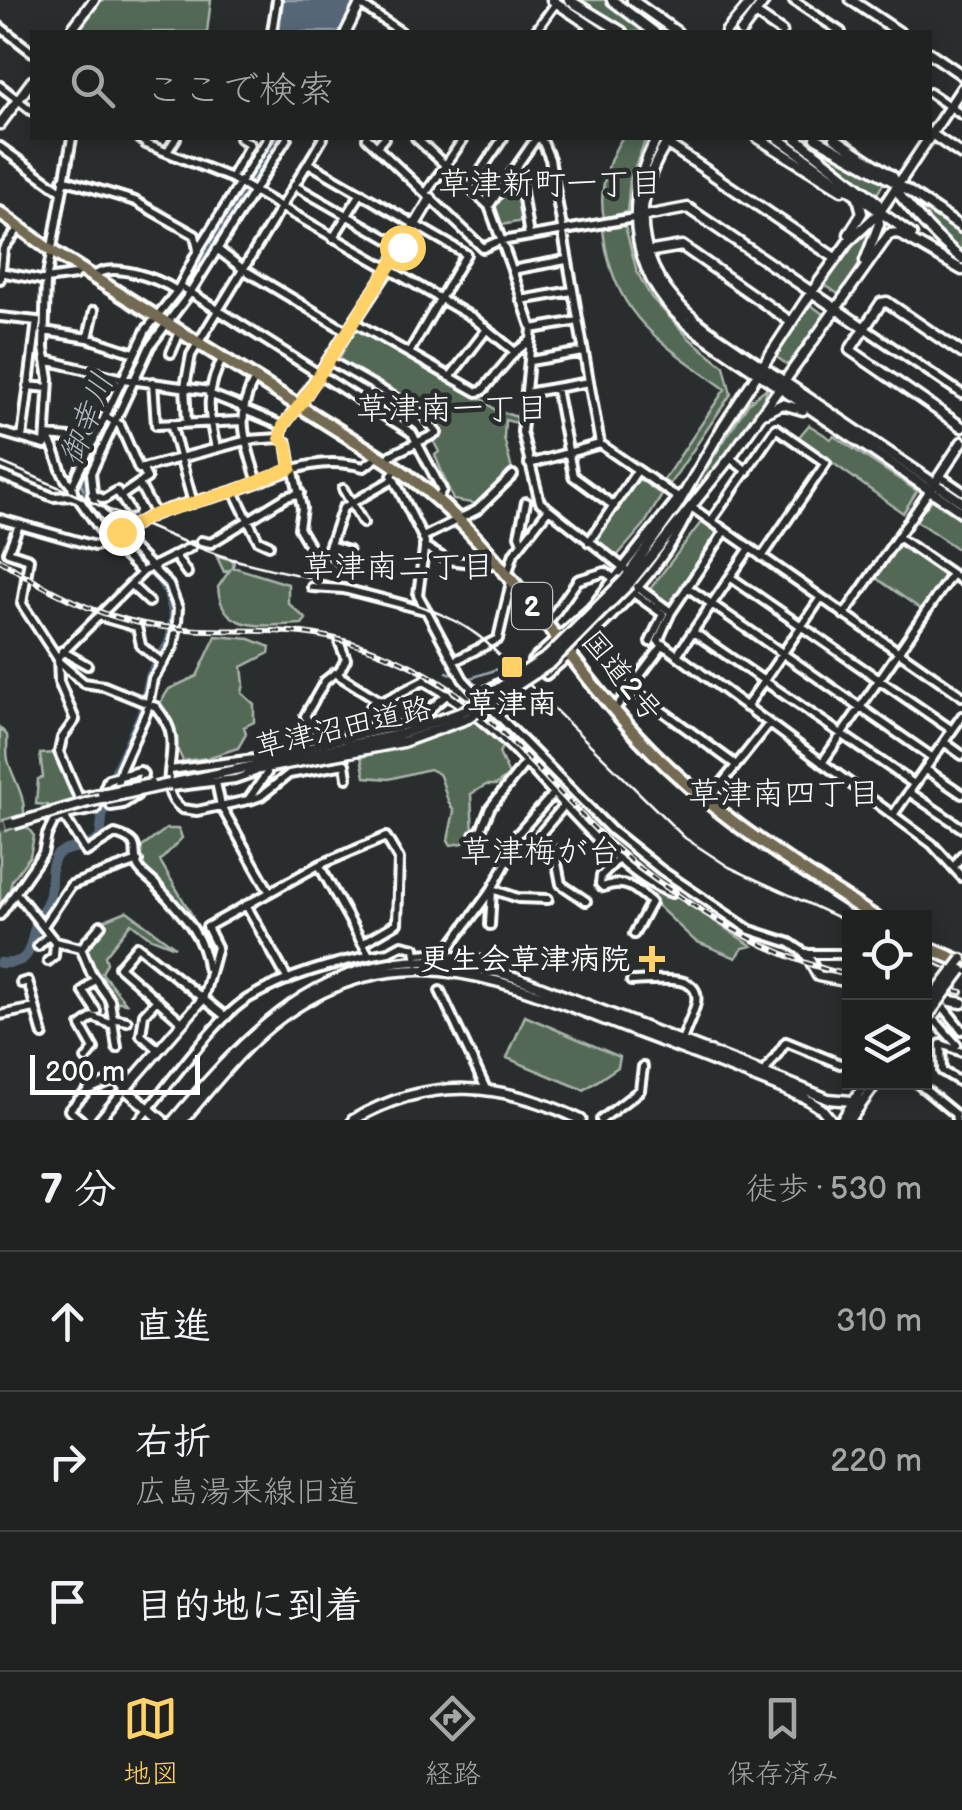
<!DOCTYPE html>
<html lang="ja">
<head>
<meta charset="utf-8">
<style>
	body { margin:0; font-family:"Balsamiq Sans","Klee One",sans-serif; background:#2d2f2f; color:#f1f3f6 }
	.controls { position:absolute; right:30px; bottom:30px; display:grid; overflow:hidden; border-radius:0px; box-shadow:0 5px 15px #0003 }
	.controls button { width:90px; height:90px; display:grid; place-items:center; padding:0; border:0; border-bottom:2px solid #3d3f40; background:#202222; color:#f1f3f6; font:50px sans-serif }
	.scale { position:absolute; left:30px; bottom:25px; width:170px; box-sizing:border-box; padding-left:10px; border:5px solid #fff; border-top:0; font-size:28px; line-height:35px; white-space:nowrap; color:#fff; -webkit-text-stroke:8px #2a2d2e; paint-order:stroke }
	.stop { position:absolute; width:30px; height:30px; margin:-22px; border:8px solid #ffd166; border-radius:50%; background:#fff }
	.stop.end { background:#ffd166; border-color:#fff; box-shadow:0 2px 10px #0008 }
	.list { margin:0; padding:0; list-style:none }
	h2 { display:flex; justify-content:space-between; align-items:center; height:130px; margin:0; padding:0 40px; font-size:42px }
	h2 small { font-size:32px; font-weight:400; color:#a2a4a5 }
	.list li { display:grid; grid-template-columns:65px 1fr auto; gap:30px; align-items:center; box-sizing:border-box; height:140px; padding:0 40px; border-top:2px solid #3d3f40 }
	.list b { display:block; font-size:38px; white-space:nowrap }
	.list p { margin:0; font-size:32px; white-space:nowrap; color:#a2a4a5 }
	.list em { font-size:32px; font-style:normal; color:#a2a4a5 }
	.icon { flex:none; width:55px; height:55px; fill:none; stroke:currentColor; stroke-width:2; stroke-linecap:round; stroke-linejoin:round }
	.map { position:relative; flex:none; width:962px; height:1120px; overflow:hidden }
	.search { position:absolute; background:#202222; box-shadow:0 5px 15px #0003; left:30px; right:30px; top:30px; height:110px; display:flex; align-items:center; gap:25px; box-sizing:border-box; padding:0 35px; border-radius:0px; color:#a2a4a5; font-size:38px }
	.sheet { height:550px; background:#202222 }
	nav { display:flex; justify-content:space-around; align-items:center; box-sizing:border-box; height:140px; border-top:2px solid #3d3f40; background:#202222; font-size:28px; color:#a2a4a5 }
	nav a { display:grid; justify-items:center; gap:5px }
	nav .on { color:#ffd166 }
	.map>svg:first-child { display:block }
	.green { fill:#536956; stroke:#a9b4aa; stroke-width:2.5 }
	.water { fill:#546677; stroke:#98a3ad; stroke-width:2.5 }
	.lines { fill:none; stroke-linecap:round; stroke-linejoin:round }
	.stream { stroke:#98a3ad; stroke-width:2.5 }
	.river { stroke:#546677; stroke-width:10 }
	.tertiary-tunnel { stroke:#3f4243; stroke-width:8; stroke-dasharray:8 4; stroke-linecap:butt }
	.minor-casing { stroke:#fff; stroke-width:14 }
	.tertiary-casing { stroke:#fff; stroke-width:15 }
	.trunk-casing { stroke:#fff; stroke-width:18 }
	.minor { stroke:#2a2d2e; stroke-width:6 }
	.tertiary { stroke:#2a2d2e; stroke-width:8 }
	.trunk { stroke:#736b52; stroke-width:10 }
	.tram { stroke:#fff; stroke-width:2.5 }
	.rail-casing { stroke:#fff; stroke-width:6 }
	.rail { stroke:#2a2d2e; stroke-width:2.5; stroke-dasharray:8; stroke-linecap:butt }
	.minor-bridge-casing { stroke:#fff; stroke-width:14; stroke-linecap:butt }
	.tertiary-bridge-casing { stroke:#fff; stroke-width:15; stroke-linecap:butt }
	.minor-bridge { stroke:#2a2d2e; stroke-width:6 }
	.tertiary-bridge { stroke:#2a2d2e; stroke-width:8 }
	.route { stroke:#ffd166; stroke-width:12 }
	.poi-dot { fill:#ffd166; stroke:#2a2d2e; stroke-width:4 }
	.labels { text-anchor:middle; stroke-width:9; stroke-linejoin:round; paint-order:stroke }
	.shield { fill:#2a2d2e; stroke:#bfc0c0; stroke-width:2.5 }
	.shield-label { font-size:28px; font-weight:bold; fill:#fff }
	.street-label { font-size:30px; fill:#fff; stroke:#2a2d2e }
	.poi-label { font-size:30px; font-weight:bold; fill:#fff; stroke:#2a2d2e }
	.neighbourhood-label { font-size:32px; fill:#fff; stroke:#2a2d2e }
	.water-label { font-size:32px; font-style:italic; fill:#b2bac2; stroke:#2a2d2e }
</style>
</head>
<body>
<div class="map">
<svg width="962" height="1120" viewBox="0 0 962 1120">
	<rect width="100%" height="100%" fill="#2a2d2e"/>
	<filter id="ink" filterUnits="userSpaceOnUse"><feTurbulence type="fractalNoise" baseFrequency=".01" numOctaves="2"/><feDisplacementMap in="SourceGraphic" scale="20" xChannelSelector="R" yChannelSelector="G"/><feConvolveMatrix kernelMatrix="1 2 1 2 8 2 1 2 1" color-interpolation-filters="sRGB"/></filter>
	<g filter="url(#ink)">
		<path class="green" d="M100 0H211L207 32H75Z
			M576 0H605L648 32H630Z
			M622 138H646L630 180 627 212 604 218C598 192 608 159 622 138Z
			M801 138H809L884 182 876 196Z
			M510 181 516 182 523 221 501 225 495 204Z
			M906 199 962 235V255L934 231Z
			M870 224 875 227 867 251 841 296 822 283 846 249Z
			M625 226 637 272 651 297 690 339 724 366 731 394 670 484 663 481 725 389C660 342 612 316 603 229Z
			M808 303 826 316 788 365 775 356Z
			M358 329 447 382 483 399 495 410 517 417V423L505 420 504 438 512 470 477 504 453 500 435 455 439 452 432 438 440 433 422 410 338 361 354 331Z
			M767 388C766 410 690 506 673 520L749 402Z
			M809 425 831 439 834 436 917 491 903 513 798 438Z
			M639 479 662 495 644 525 617 556 596 539Z
			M932 500 962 520V552L915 520Z
			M702 521 715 531 716 535 671 602 667 603 650 589Z
			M898 544 943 573 945 578 922 610 876 578Z
			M216 555 234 561 233 567 288 584V603L306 619 302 624C267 625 221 635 218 587L230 570 224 572Z
			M216 636 250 639 270 647 269 653 242 667 244 684 242 693 254 704V722L244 727 246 734 238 748 207 758 183 761 175 744 174 726 160 703 169 689 197 676Z
			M469 721 481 723 503 745 499 753 509 775 496 785H486L471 794 473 834 463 843 451 845 448 840 454 811C444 799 446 787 439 774L429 769 389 779 365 777 361 757 435 736Z
			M0 728 7 735C8 743 6 752 8 760 12 777 25 794 24 814L3 820 6 831 25 824 34 836 30 856 12 880 8 898 0 904Z
			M57 753 75 800V804L53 818 48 805 36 804 38 779 43 777 40 754Z
			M166 829H179L182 838 160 861 192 915 186 916 140 863 141 848Z
			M634 875 666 895 676 896 752 946 743 948 736 958 695 941 630 880Z
			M127 911 175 947 149 937 131 923 105 956 107 963 102 973 126 1003 113 1001 93 973 85 946 107 919Z
			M525 1016 620 1057 618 1067 584 1090 507 1058Z"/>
		<path class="water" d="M283 0H357L341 32H279Z
			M271 138H284L186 294 151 339 92 467 90 506 78 477 147 331 180 290Z"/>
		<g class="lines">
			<path class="stream" d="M447 672 459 677
				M468 679 504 667"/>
			<path class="river" d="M0 963C35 965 28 945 37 922 41 911 48 905 50 894 52 882 49 865 57 855 67 845 86 851 100 838L103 810 116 770 142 713 150 676 170 641 174 615 168 593 160 580 109 531 90 506 86 495"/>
			<path class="tertiary-tunnel" d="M0 827 5 826"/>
			<defs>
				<path id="minor" d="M793 0 841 32
					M360 4 401 32
					M0 27 32 52
					M272 32 277 0
					M535 32 556 3
					M0 86 32 111
					M930 93 962 115
					M139 138 146 144 231 178 472 317 515 352
					M367 138 483 248 496 242 634 218
					M416 138 489 206 512 270 532 329 522 432 540 502 625 569
					M377 146 384 138
					M0 147 61 191
					M167 152 176 138
					M308 163 323 138
					M511 175 520 180 529 236
					M231 178 250 144 240 138
					M63 179 135 201 195 235 198 250
					M295 186 402 247
					M469 188 503 138
					M426 193 464 138
					M489 206 535 140 541 138 550 159 600 444 678 498
					M333 238 361 193
					M217 249 243 269 348 332
					M512 270 566 260
					M0 272 46 281
					M93 277C110 260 159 279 177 291
					M0 279 3 249 19 228
					M46 279 75 275 81 270
					M180 286 412 433 442 490 437 499
					M521 300 572 291
					M0 317 37 321
					M354 322 477 392 482 391 515 352 531 340
					M864 328 962 394
					M532 329 578 321
					M44 331 88 338 134 353
					M88 338 94 311
					M171 353 180 332
					M46 360 123 379 210 391
					M329 360 422 413 437 433 391 455 387 461
					M530 361 583 352
					M450 377 487 329
					M255 379C234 414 246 445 258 482
					M153 382 156 425 242 421
					M28 386 48 388
					M556 388 573 476 614 506
					M526 393 589 382
					M209 394 242 407
					M242 409 283 426 298 406
					M105 416 120 425 139 469 248 440 280 438 283 426
					M187 423 185 386 191 355 308 163 466 254 409 353
					M171 424 193 503
					M0 432 45 445 49 379 44 348 46 281 72 138
					M22 438 37 321
					M280 438 287 443 291 468
					M216 448C208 415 205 388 223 358
					M730 458 747 471
					M529 464 600 444
					M293 467 302 508 299 528 313 552 332 568
					M396 469 392 475 425 542 418 595 463 679 476 693 611 830 661 870 750 930 790 943 806 954H850
					M0 475 53 497 73 496
					M940 476 962 491
					M139 484 155 514
					M72 486C57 473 59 451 46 436L94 440
					M343 489 363 523
					M234 491 258 540 269 545
					M92 494 104 499 117 491 129 510
					M681 494 590 609 532 661 546 675C598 633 664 570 691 507L962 696
					M121 496 147 478 142 468
					M0 519 95 546C116 541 134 522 156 514 179 504 206 500 230 492 281 476 309 454 364 467L379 456
					M711 521 776 428 826 463 762 557
					M19 525 8 552 29 559 22 604 58 659
					M725 531 671 612 658 641 932 844 962 877
					M423 537 477 510 513 475
					M898 537 962 581
					M201 541 211 543 286 497 300 493
					M522 542 519 535 526 502
					M589 542 637 471
					M330 545 348 551
					M424 546 447 560 489 565 495 562
					M327 553 343 508 394 479
					M175 556 187 573
					M142 573 106 538 78 498 74 497 72 486 146 330 177 291 200 247 268 138
					M507 575 514 553 548 510
					M730 577 952 730
					M132 586 149 602
					M312 587 344 589 425 610
					M637 587 671 612
					M687 587 933 758
					M632 592 663 614 650 642
					M844 615 930 490
					M99 616 137 627 141 645
					M177 622 178 608 169 585 115 530 94 502 91 473 150 346 190 293 287 138
					M547 624 578 580 605 572 616 580
					M693 632 914 784
					M141 646 163 663
					M62 651 87 665
					M677 655 750 548
					M58 661 84 683 104 686 156 707C163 717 170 725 171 737 175 763 157 791 182 809L197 811 248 800 267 773
					M454 661 498 639 511 582
					M338 674 346 659 340 644
					M424 681C456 699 485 721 511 747 550 786 621 878 672 893
					M631 688 736 765
					M479 695 500 683 514 698 494 710
					M746 707 820 599
					M615 709 663 645
					M349 740V731L365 719 374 701 386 700 425 680
					M944 742 962 755
					M324 744 305 716 325 681 335 673 378 700
					M274 755 414 723 449 693
					M822 763 952 574
					M925 769 962 794
					M170 770 277 756
					M216 782 221 806 269 891
					M171 787 235 779 255 772
					M909 792 962 828
					M101 793 79 798 59 752 62 738 75 720 59 682 58 657 144 571 191 547
					M250 800 261 796 289 774 345 764 347 778
					M563 802 562 808 540 834 555 853 561 884 586 901
					M707 802 769 724
					M111 806 121 769 147 711 153 679 173 647 176 631
					M893 815 962 716
					M64 816 86 852 115 834C145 843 131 850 138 867 141 873 150 879 155 884 177 909 204 933 207 967
					M474 835 481 830 490 808 526 762
					M619 858 601 876 600 884 603 887C624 878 635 888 651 902L634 934
					M319 865 369 955
					M954 867 962 855
					M17 894 55 942 81 948 91 973 110 1000 117 1048
					M246 905 288 980
					M0 915 43 853 47 835 54 821 70 814 96 809 108 779 140 771 143 774 137 795 123 804 111 806
					M490 925 492 889 510 856 516 836 554 793
					M43 926 71 885 138 861
					M38 946 49 935
					M81 948 101 925
					M418 954 446 952 492 889 518 898 548 899
					M48 961 54 956 55 942
					M443 962 453 956 487 962 495 970
					M95 979 83 991 96 1011
					M631 981C651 981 702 971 696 1003 693 1016 686 1028 682 1041
					M21 983 28 981 43 1035
					M440 991 486 1089
					M203 999 217 947 207 927 319 865 386 837 399 859 397 923 363 943
					M157 1000 144 1014 141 1035 159 1050
					M941 1004 962 1030
					M943 1007 933 1018 957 1045
					M0 1015 35 1008
					M113 1018 127 1021
					M182 1022 119 967 137 946 226 1017
					M962 1052 941 1044 942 1071 962 1083
					M86 1059 94 1049 81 1026 93 1017 113 1025
					M763 1074 786 1042 840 1064 850 1062
					M916 1082 955 1114 956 1120
					M81 1120 69 1110 88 1090 115 1079 125 1089 99 1120
					M139 1120C166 1089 216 1017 249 998 290 974 343 960 389 952L402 945 415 948 417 963
					M601 1120 640 1090 643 1067"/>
				<path id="tertiary" d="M552 0 600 32
					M569 0 622 32
					M612 0 654 32
					M632 0 677 32
					M851 0 899 32
					M756 14 782 32
					M70 32 94 0
					M346 32 362 0
					M726 32 753 0
					M741 32 765 0
					M930 53 962 75
					M0 124 32 81
					M930 133 962 155
					M930 136 962 88
					M657 138C619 207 633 283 696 331L962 512
					M670 138C622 208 639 281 708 330L962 502
					M758 138 842 190
					M778 138 912 235
					M796 138 877 202 879 224 865 261
					M816 138 898 184 962 228
					M835 138 892 176C898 184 896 191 902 198 920 220 940 242 962 259
					M666 143 835 258
					M640 217 688 208 863 327
					M849 234 862 213 858 198
					M647 252 682 246 791 322
					M962 353 887 302 881 303 850 350 962 427
					M298 406 388 270 431 198
					M766 412 782 404 803 410
					M933 486 962 442
					M624 580 677 506 724 425 806 300 848 242 879 213 929 138
					M629 584 730 458 889 234 898 233 962 270
					M249 771 403 742 466 719
					M170 784 401 734 462 712
					M806 954 818 976 850 982
					M924 996 962 1003
					M162 1120 125 1089 203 999
					M174 1120C254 1026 337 939 473 966 515 974 555 993 595 1008 673 1038 751 1067 828 1099L852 1101
					M183 1120C214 1084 244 1044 283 1016 402 932 502 980 621 1026 683 1049 745 1073 805 1098L822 1109 831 1120
					M353 1120C430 1075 503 1082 581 1120
					M842 1120 866 1082
					M850 1120 877 1082"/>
				<path id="trunk" d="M0 213 50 250 387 461C493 530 554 647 639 738 709 813 790 862 876 918
					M924 946 962 962"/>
			</defs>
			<use href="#minor" class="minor-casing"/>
			<use href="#tertiary" class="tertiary-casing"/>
			<use href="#trunk" class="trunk-casing"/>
			<use href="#minor" class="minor"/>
			<use href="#tertiary" class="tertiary"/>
			<use href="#trunk" class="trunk"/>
			<path class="tram" d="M0 462C73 492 145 529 219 555 297 581 428 589 487 643L685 838 729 867 850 923
				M924 958 962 976"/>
			<defs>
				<path id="rail" d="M0 560C45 589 91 614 144 624 196 634 250 628 302 633 338 637 378 650 411 666 487 703 537 772 596 830 654 887 770 961 850 975
					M924 985 962 992"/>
			</defs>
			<use href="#rail" class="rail-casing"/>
			<use href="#rail" class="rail"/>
			<defs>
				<path id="minor-bridge" d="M101 793 151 783"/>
				<path id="tertiary-bridge" d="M462 712 548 656 624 580
					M466 719 551 663 629 584
					M14 824 88 802 170 784
					M924 1009 962 959
					M924 1021 962 970"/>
			</defs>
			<use href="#minor-bridge" class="minor-bridge-casing"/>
			<use href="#tertiary-bridge" class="tertiary-bridge-casing"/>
			<use href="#minor-bridge" class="minor-bridge"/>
			<use href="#tertiary-bridge" class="tertiary-bridge"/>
		</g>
	</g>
	<g class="lines" filter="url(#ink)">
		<path class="route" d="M121 532 155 514 234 491 291 468 287 444 280 438 283 426 302 402 402 247"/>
	</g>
	<g class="poi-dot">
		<rect x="500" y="655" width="24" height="24" rx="5"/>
		<path d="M647 944h10v10h10v10h-10v10h-10v-10h-10v-10h10z"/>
	</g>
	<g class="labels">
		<rect class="shield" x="512" y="583" width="40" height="46" rx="8"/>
		<g class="shield-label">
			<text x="532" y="616">2</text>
		</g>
		<g class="street-label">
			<text transform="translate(622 676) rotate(51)" y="10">国道2号</text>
			<text transform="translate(343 727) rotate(-13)" y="10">草津沼田道路</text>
		</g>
		<g class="poi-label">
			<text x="512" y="713">草津南</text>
			<text x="630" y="969" text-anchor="end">更生会草津病院</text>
		</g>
		<g class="neighbourhood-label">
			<text x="550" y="194">草津新町一丁目</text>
			<text x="452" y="419">草津南一丁目</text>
			<text x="398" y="577">草津南二丁目</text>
			<text x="784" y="804">草津南四丁目</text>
			<text x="540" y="862">草津梅が台</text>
		</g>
		<g class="water-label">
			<text transform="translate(86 419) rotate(-69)" y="11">御幸川</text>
		</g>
	</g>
</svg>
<div class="controls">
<button><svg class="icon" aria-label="locate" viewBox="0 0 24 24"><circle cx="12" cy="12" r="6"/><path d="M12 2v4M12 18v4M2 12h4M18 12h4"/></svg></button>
<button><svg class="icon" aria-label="layers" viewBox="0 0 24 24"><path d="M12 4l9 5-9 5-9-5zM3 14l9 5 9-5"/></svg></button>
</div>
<div class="scale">200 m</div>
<div class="stop" style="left:402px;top:247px"></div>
<div class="stop end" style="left:121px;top:532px"></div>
<div class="search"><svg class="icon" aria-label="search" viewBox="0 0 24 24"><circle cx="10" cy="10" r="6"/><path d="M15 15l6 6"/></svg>ここで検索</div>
</div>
<section class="sheet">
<h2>7 分<small>徒歩 · 530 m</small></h2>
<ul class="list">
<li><svg class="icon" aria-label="ahead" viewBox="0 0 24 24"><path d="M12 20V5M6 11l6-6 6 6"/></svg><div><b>直進</b></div><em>310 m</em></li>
<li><svg class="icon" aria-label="right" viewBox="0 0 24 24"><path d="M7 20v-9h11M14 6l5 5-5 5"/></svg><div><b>右折</b><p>広島湯来線旧道</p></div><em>220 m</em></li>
<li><svg class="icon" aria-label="arrive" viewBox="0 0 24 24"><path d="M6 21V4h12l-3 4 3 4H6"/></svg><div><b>目的地に到着</b></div></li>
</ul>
</section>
<nav>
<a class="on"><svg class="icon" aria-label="map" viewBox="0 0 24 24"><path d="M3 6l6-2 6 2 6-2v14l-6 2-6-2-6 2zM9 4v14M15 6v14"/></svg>地図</a>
<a><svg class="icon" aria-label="directions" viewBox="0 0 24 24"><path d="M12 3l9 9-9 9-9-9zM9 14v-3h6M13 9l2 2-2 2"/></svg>経路</a>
<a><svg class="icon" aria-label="saved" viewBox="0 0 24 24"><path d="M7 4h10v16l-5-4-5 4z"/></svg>保存済み</a>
</nav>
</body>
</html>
